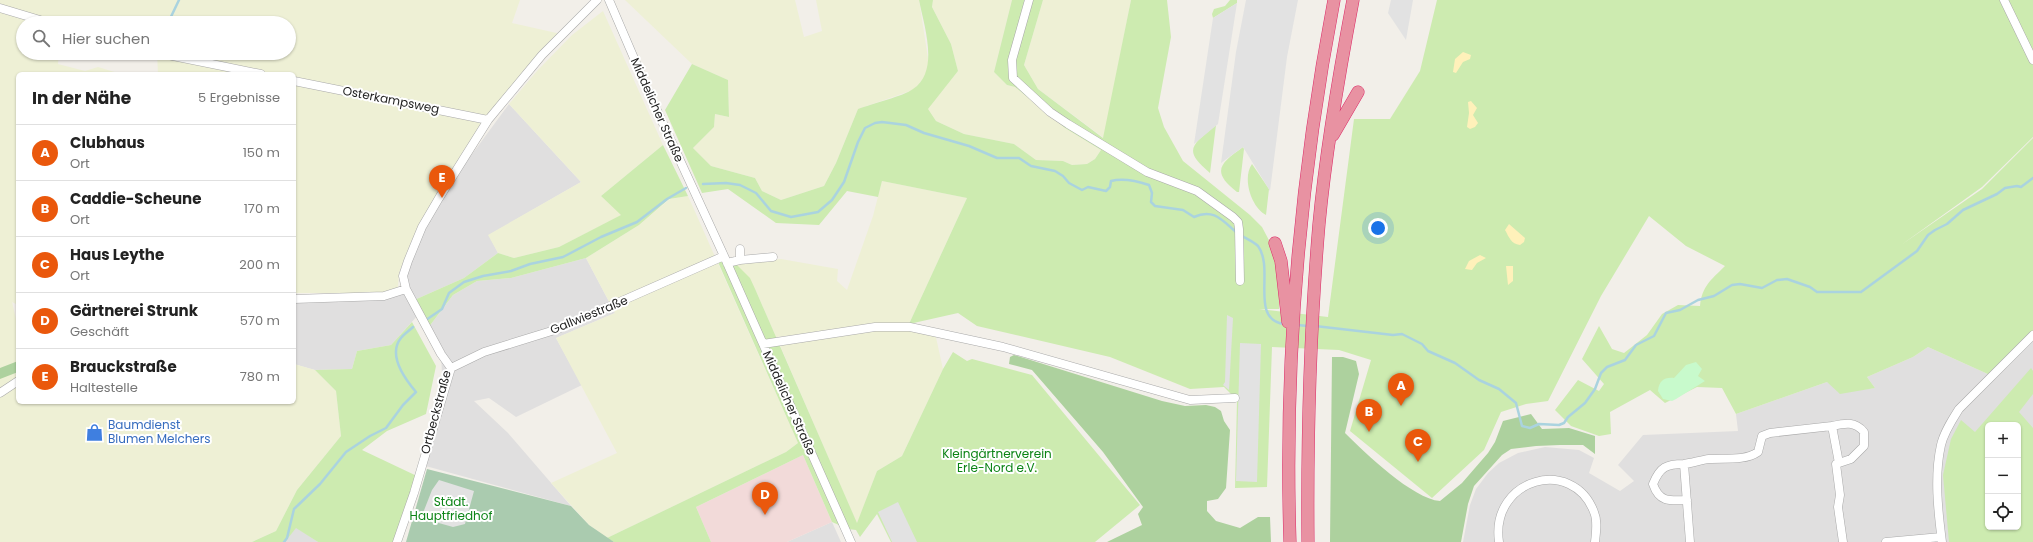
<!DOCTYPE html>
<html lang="de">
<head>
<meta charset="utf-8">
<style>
	body { margin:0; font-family:Poppins,sans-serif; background:#f2f2f2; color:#222 }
	.controls { position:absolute; right:12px; bottom:12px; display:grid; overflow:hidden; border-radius:6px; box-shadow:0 1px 3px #0004 }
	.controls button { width:36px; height:36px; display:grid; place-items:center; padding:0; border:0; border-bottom:1px solid #e0e0e0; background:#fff; color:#222; font:20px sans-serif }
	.you { position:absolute; left:1378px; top:228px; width:14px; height:14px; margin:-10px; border:3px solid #fff; border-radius:50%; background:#1a73e8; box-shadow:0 0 0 6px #1a73e833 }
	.badge { display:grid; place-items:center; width:26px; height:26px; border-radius:50%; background:#ea580c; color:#fff; font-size:13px; font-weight:700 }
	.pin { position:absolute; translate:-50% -33px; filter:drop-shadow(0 1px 2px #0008) }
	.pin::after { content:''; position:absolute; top:21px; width:14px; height:12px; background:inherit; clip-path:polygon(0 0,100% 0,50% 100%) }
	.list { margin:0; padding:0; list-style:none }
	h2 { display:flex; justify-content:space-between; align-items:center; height:52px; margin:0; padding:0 16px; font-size:17px }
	h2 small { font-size:13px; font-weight:400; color:#767676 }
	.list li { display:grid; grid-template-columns:26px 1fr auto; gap:12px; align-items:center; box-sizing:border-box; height:56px; padding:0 16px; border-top:1px solid #e0e0e0 }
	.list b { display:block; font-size:15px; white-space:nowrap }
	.list p { margin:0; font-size:13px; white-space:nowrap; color:#767676 }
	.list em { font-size:13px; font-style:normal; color:#767676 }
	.icon { flex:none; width:22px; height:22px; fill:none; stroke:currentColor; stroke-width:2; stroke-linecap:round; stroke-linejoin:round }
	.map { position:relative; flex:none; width:2033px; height:542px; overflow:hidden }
	.search { position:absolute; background:#fff; box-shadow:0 1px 3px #0004; left:16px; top:16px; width:280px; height:44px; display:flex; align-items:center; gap:10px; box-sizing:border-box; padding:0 14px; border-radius:22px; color:#767676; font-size:15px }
	.panel { position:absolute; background:#fff; box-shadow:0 1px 3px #0004; left:16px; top:72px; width:280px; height:332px; border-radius:6px }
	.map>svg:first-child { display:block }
	.residential { fill:#e0dfdf; fill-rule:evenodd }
	.commercial { fill:#f2dad9 }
	.farmland { fill:#eef0d5 }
	.grass { fill:#cdebb0; fill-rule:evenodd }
	.forest { fill:#add19e }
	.sand { fill:#fff1ba }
	.cemetery { fill:#aacbaf }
	.park { fill:#c8facc }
	.parking { fill:#e2e2e2 }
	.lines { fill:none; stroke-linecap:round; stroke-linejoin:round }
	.stream { stroke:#aad3df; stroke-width:2.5 }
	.minor-casing { stroke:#a9a9a9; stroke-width:9 }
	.highway-casing { stroke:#dc2a67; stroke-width:13 }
	.minor { stroke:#fff; stroke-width:8 }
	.highway { stroke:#e892a2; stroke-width:12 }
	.labels { text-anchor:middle; stroke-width:4; stroke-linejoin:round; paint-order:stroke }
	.street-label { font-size:12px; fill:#222; stroke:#fff }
	.shop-label { font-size:12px; fill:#366cbe; stroke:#fff; text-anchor:start }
	.park-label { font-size:12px; fill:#0c8416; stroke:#fff }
</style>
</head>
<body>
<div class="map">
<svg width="2033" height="542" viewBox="0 0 2033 542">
	<rect width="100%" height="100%" fill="#f2efe9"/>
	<path class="residential" d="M509 104 581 182 489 235 498 253 464 278 412 301 419 314 391 345 357 351 352 369 315 370 294 364V299L384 296 405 289 403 276 424 229 467 161Z
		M586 258 615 313 556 338 582 385 516 417 489 398 474 401 508 433 571 506 422 465 443 393 441 354 428 328 453 295 477 281 511 278Z
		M2033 338V542H1463L1470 505 1476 489 1488 473 1499 463 1518 453 1545 447 1579 450 1594 458 1589 473 1620 491 1634 481 1618 465 1643 435 1738 431 1736 414 1827 382 1858 390 1875 388 1867 377 1913 357 1928 347 1990 375ZM1988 425H2018V527H1988Z
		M832 522 841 542H787Z
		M296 527 318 542H285Z"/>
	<path class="commercial" d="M803 455 832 522 787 542H711L696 507Z"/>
	<path class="farmland" d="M0 0H520L512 23 561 34 486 118 443 182 411 242 399 273 398 287 385 293H294V74H158L157 53H289V23H62L0 7Z
		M625 0H795L804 37 822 31 816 0H919L929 65 926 76 913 90 858 109 836 163 824 186 781 200 762 191 755 178 711 166 693 148 714 127 715 114 729 117 728 80 692 64Z
		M933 0H1012L994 72 1007 85 1015 87 1065 128 1101 150 1095 159 1087 164 1072 165 1063 161 1036 160 1014 144 964 134 936 121 927 109 958 71 951 44 932 7Z
		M1043 0H1131L1104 138 1038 89 1024 65Z
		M0 8 50 23H23V53H59L58 64 85 71 98 67 121 74H18V305L12 302 16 319 18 320V402H294V364L315 370 336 391 341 436 297 490 276 531 252 542H0Z
		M603 11 663 145 601 196 622 215 559 247 514 258 498 253 488 235 581 182 509 104 537 71 572 35Z
		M882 181 967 198 909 324 776 337 756 291 735 264 781 259 838 269 837 281 847 290 873 216Z
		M688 196 798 443 786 452 607 538 589 525 551 483 617 453 556 338 615 313 586 258 639 225 670 199Z
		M900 327 935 333 943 369 902 456 877 471 857 524 779 343Z"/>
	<path class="grass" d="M919 0H933L932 7 951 44 958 71 928 109 936 121 964 134 1014 144 1036 160 1063 161 1072 165 1087 164 1095 159 1101 150 1065 128 1015 87 1007 85 994 72 1012 0H1043L1024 65 1038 89 1103 138 1131 0H1167L1171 37 1158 108 1164 127 1183 161 1250 215 1262 227 1273 248 1280 289 1279 309H1259L1328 317 1354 119H1390L1420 71 1437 0H2033V137L1982 187 1901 245 1982 189 2033 138V338L1990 375 1928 347 1913 357 1867 377 1875 388 1840 394 1827 382 1736 414 1722 388 1697 387 1665 403 1650 390 1610 412 1611 434 1599 436 1571 426 1555 410 1578 380 1599 391 1604 384 1582 359 1599 326 1612 349 1624 353 1647 335 1662 314 1678 305 1700 306C1702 286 1711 280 1725 266L1686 246 1649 216 1601 296 1548 401 1526 404 1501 412 1484 450 1432 498 1350 431 1371 360 1339 350 1272 347 1267 487 1235 488 1237 400 1224 387 1190 389 1110 357 977 326 958 313 909 324 967 198 882 181 878 197 847 191 819 225 776 223 728 189 702 193 665 110 692 64 728 80 729 117 715 114 714 127 693 148 711 166 755 178 762 191 781 200 824 186 836 163 858 109C871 104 904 96 913 89 940 71 924 26 919 0Z
		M1230 0H1237V3L1213 18 1212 14 1214 9 1225 6Z
		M1216 125 1210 173C1182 150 1192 145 1216 125Z
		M663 145 688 196 669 199 639 225 586 258 511 278 477 281 453 295 428 328 412 301 464 278 498 253 514 258 559 247 621 215 601 196Z
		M1243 147 1244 149 1239 192H1237C1210 171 1221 163 1243 147Z
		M1252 164 1269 189 1266 215C1251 207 1242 178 1252 164Z
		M733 261 750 278 756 291 857 523 877 471 902 456 943 369 953 352 967 361 972 359 1032 375 1140 505 1095 542H891L877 514 860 537 856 530 848 529 832 522 803 455 696 507 711 542H614L607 538 786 452 798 443 718 262Z
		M412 322 436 366 426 414 387 431 362 450 419 477 397 542H318L296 528 285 542H252L276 531 297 490 341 436 336 391 315 370 352 369 357 351 391 345Z
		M2031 368 2033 371V394L2019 412 2033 428V542H1949L1943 475 1951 439 1961 420 1975 432ZM1988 425H2018V527H1988Z"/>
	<path class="forest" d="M1014 355 1162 401 1185 406 1206 405 1215 407 1221 411 1224 421 1230 430 1226 488 1218 499 1207 501V511L1216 521 1240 528 1258 517H1270L1271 542H1107L1142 525 1138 514 1143 507 1103 452 1032 370 1009 364 1010 357Z
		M1332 357H1343L1356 361 1359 374 1345 433C1365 453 1413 499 1440 501L1462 483 1488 453 1495 442 1503 421 1531 414 1542 429 1569 428 1595 436V454L1583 445H1560L1536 446 1511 449 1502 455 1474 486 1468 504 1461 542H1330Z
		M18 361V372L0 379V368Z"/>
	<path class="sand" d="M1463 52 1471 55 1470 59 1463 62 1456 73 1453 72 1455 59Z
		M1471 101 1477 108 1473 115 1478 123 1475 127 1470 129 1467 127 1469 113 1468 102Z
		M1509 224 1525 238 1524 242 1520 245C1511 244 1509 237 1505 230Z
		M1480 255 1486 258 1477 263 1472 270 1465 269 1469 261Z
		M1506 266H1513V281L1508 285Z"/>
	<path class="cemetery" d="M427 469 571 506 589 525 614 542H406Z"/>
	<path class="park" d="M1696 362 1702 369 1698 376 1705 381 1676 399 1672 401 1663 399 1658 391C1659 381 1664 377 1674 378L1686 365Z"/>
	<path class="parking" d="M1246 0H1298L1287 57 1270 191 1243 147 1221 163 1236 52Z
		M1391 0H1413L1406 40 1388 13Z
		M1237 3 1218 124 1194 144 1213 18Z
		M1227 315 1233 318 1229 390 1223 385 1225 382Z
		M1240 343 1261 344 1257 482 1236 481Z
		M439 480 474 491 465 524 453 527 421 518 432 490Z
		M898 502 917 542H892L878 512Z"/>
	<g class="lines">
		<path class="stream" d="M168 23 179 0
			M703 184 726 183 740 185 756 193 771 211 791 217 818 212 832 200 844 182 858 142 865 128 875 123 882 122 906 125 924 133 969 146 997 158H1019L1031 166 1055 171 1063 176 1069 183 1082 190 1088 187 1106 191 1110 187 1111 181C1123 178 1137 181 1149 185L1152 193 1151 202 1155 206 1183 210 1194 217C1213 208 1222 220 1236 232
			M1242 236C1247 239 1254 242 1258 246 1275 269 1249 319 1284 324
			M426 320 442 309 449 293 464 282 483 276 511 271 530 264 563 257 601 237 637 222 667 199 686 188
			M1297 325 1308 326
			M1315 326 1393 335 1402 334 1422 344 1428 351 1455 363 1479 380 1499 389 1516 403 1522 426 1530 428 1539 424 1559 425 1564 423 1568 417 1585 403 1595 389 1601 373 1607 367 1625 360 1636 345 1654 336 1666 313 1680 310 1698 300 1714 296 1732 285 1740 284 1762 288 1777 280 1787 279 1810 287 1817 292H1861L1917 251 1928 235 1935 230 1947 224 1963 210 1997 194 2005 188 2017 186 2021 187 2033 178
			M284 542 287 538 294 509 320 484 346 452 370 436 386 428 403 405 416 392C405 379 387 355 401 338 404 334 410 330 413 327"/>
		<defs>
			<path id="minor" d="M609 0 649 93 724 256 851 542
				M1029 0 1012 60 1013 78 1050 112 1068 124 1147 172 1197 191 1233 217 1238 222 1239 229 1240 281
				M2004 0 2033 60
				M0 8 50 23
				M158 53 261 74
				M294 81 488 120
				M740 260V249
				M727 263 740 260 773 257
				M294 299 384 296 406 289
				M763 344 875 327H910L1003 347 1190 400 1235 398
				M451 368 441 354 406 289 403 276 408 261 422 227 439 198 488 120 542 55 597 0
				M451 368 484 352 558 329 724 256
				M0 393 18 381
				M1832 426C1845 423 1855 421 1864 432V446L1851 459 1839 463
				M1684 464C1666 464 1660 467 1653 484 1659 502 1669 501 1687 500
				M397 542 414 493 451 368
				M1499 542C1490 478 1573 456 1594 512 1598 521 1596 532 1595 542
				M1690 542 1684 464C1692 463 1701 460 1709 459 1725 458 1745 461 1758 452L1762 436 1770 433 1832 426 1839 463 1836 464 1840 495 1838 507 1843 542
				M1886 542 1941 537
				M1942 542C1938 511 1934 476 1941 445 1944 432 1952 420 1959 409L2033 335"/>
			<path id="highway" d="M1333 135 1358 92
				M1275 243 1281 261 1288 322
				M1290 542C1284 361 1300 178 1334 0
				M1308 542C1307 436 1310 330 1319 224 1326 149 1339 74 1353 0"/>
		</defs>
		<use href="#minor" class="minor-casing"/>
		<use href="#highway" class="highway-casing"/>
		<use href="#minor" class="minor"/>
		<use href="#highway" class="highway"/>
	</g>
	<defs>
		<symbol id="shop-bare" viewBox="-9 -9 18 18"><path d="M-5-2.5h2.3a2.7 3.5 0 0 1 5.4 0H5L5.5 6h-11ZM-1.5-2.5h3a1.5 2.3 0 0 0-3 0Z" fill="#3f7fe0" stroke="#fff" stroke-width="2.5" paint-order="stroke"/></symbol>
	</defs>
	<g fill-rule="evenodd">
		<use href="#shop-bare" x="82" y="420" width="25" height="25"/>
	</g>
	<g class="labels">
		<g class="street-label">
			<text transform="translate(391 100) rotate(11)" y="4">Osterkampsweg</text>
			<text transform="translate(657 110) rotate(66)" y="4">Middelicher Straße</text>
			<text transform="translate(589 315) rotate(-22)" y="4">Gallwiestraße</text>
			<text transform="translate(789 403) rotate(66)" y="4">Middelicher Straße</text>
			<text transform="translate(436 412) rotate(-75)" y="4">Ortbeckstraße</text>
		</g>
		<g class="shop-label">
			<text x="108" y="429">Baumdienst<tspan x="108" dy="14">Blumen Melchers</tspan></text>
		</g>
		<g class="park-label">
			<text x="997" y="458">Kleingärtnerverein<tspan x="997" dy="14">Erle-Nord e.V.</tspan></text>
			<text x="451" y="506">Städt.<tspan x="451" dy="14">Hauptfriedhof</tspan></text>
		</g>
	</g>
</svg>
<div class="controls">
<button>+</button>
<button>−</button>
<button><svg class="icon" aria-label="locate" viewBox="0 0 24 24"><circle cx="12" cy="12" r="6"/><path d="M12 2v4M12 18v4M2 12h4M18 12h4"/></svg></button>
</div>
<div class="you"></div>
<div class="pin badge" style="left:1401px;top:406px">A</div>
<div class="pin badge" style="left:1369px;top:432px">B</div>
<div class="pin badge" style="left:1418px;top:462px">C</div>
<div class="pin badge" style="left:765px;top:515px">D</div>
<div class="pin badge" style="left:442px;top:198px">E</div>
<div class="search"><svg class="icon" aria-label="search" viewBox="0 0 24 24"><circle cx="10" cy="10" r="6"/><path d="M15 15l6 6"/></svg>Hier suchen</div>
<section class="panel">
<h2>In der Nähe<small>5 Ergebnisse</small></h2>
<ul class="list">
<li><span class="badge">A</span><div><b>Clubhaus</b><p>Ort</p></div><em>150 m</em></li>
<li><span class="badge">B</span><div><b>Caddie-Scheune</b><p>Ort</p></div><em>170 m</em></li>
<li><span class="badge">C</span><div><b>Haus Leythe</b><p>Ort</p></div><em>200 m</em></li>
<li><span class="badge">D</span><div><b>Gärtnerei Strunk</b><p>Geschäft</p></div><em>570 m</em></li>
<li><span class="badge">E</span><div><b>Brauckstraße</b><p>Haltestelle</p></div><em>780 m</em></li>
</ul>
</section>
</div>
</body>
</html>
